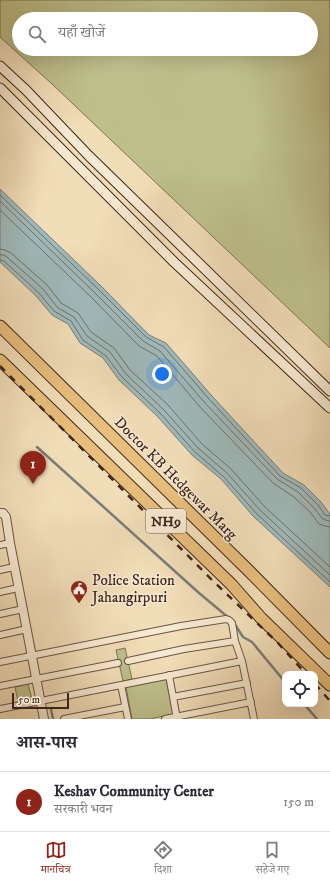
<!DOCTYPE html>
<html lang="hi">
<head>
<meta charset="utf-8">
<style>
	body { margin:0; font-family:"IM FELL DW Pica","Noto Serif Devanagari",serif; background:#f7f7f7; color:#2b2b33 }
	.controls { position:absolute; right:12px; bottom:12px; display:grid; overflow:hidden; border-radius:8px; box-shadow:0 4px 16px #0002 }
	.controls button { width:36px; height:36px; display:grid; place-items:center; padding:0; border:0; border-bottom:1px solid #e1e1e2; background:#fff; color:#2b2b33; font:20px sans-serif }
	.scale { position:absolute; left:12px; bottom:10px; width:57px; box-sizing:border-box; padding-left:4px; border:2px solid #41261c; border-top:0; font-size:11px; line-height:14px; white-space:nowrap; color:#41261c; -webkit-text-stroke:3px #f6e9d1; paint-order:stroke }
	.you { position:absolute; left:162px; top:374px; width:14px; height:14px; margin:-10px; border:3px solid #fff; border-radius:50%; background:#1a73e8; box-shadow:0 0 0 6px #1a73e833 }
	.badge { display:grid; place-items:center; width:26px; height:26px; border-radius:50%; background:#8f2418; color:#fff; font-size:13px; font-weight:700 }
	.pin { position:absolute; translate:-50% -33px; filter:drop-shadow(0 1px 2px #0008) }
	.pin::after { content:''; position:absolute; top:21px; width:14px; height:12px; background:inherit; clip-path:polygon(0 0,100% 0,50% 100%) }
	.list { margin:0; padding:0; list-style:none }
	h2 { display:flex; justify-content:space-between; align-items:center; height:52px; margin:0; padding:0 16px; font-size:17px }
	h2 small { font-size:13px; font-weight:400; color:#7c7c81 }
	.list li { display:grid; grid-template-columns:26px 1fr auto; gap:12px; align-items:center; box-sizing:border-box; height:60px; padding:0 16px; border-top:1px solid #e1e1e2 }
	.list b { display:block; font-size:15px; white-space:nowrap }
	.list p { margin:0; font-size:13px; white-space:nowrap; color:#7c7c81 }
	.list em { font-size:13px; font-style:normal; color:#7c7c81 }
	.icon { flex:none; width:22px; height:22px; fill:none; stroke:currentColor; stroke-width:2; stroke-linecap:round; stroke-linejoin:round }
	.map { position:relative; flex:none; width:330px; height:719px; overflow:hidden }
	.search { position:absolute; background:#fff; box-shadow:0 4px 16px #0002; left:12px; right:12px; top:12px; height:44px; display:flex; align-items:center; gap:10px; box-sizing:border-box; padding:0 14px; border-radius:22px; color:#7c7c81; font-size:15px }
	.sheet { height:112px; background:#fff }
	nav { display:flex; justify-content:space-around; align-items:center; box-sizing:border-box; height:56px; border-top:1px solid #e1e1e2; background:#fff; font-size:11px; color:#7c7c81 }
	nav a { display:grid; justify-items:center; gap:2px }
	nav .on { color:#8f2418 }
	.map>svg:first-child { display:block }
	.green { fill:#bec08c; stroke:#807354; fill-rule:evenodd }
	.water { fill:#9fb9ba; stroke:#797e7b }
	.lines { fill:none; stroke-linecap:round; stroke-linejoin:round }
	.shore { stroke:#70706b; stroke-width:1 }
	.stream { stroke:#797e7b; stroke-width:2.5 }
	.minor-casing { stroke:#6d5443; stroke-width:8 }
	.tertiary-casing { stroke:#6d5443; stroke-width:10 }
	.secondary-casing { stroke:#41261c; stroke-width:11 }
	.trunk-casing { stroke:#41261c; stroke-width:13 }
	.minor { stroke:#f6e9d1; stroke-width:6 }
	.tertiary { stroke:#f6e9d1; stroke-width:8 }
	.secondary { stroke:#f6e9d1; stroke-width:9 }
	.trunk { stroke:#e8be7c; stroke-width:11 }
	.rail { stroke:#41261c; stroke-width:2.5; stroke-dasharray:7 7; stroke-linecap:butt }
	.labels { text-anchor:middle; stroke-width:3; stroke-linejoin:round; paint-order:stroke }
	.shield { fill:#f6e9d1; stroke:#776052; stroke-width:1 }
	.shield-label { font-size:14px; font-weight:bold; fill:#41261c }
	.street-label { font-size:15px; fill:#41261c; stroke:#f6e9d1 }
	.poi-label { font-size:15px; fill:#41261c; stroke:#f6e9d1; text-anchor:start }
</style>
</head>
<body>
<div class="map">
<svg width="330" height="719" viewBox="0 0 330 719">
	<rect width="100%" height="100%" fill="#f1ddb8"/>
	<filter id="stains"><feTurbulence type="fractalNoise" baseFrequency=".005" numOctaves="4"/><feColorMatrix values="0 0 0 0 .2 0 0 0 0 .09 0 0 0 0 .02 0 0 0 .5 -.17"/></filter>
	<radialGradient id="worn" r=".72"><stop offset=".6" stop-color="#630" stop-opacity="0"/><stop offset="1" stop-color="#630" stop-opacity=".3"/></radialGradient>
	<path class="green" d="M0 0H330V348L52 84 0 37ZM19 19H311V49H19Z
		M125 648 132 679 123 681 116 650Z
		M166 679 173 714 150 719H132L126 687Z
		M28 684 32 699 18 702 15 687Z"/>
	<path class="water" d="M0 189 101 286 149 335 166 343 212 396 283 473 304 485 321 502 330 514V587L253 516 221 479 192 455 157 416 119 380 103 358 80 343 68 324 52 315 36 296 0 262Z"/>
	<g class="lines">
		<path class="shore" d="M0 195 98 289 146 337 164 347 209 399 280 476 301 488 318 505 325 515 330 516
			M0 201 95 293 143 341 160 351 205 403 277 479 298 492 314 508 322 518 325 520 330 521
			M0 210 91 297 139 346 157 356 200 407 273 483 294 497 310 512 319 524 325 526 330 527
			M0 249 5 250 11 253 47 285 61 303 78 313 91 332 114 348 130 370 168 405 202 444 231 469 264 506 330 567
			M0 255H4L7 257 43 289 58 308 74 317 87 336 110 352 126 374 164 410 198 448 227 473 260 510 330 575
			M0 260 4 261 39 293 54 311 71 321 83 340 106 356 122 377 160 413 195 452 224 477 256 513 330 582"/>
		<path class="stream" d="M37 447 199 593 229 618
			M234 623 243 637 252 642 285 682
			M304 704 317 719
			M51 709 53 719"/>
		<defs>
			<path id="minor" d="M0 545 10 543
				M0 570 14 567
				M0 592 18 588
				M0 614 23 609
				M0 635 27 629
				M128 661 184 649 235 641
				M0 662 181 626 226 619 229 620 232 623 235 641 242 661 254 719
				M169 675 177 719
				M121 685 128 719
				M0 686 118 663
				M173 697 247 683
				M0 709 242 661
				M64 719 125 707
				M165 719 251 702"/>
			<path id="tertiary" d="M0 513H3L6 517 10 543 44 719"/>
			<path id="secondary" d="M0 66 26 90 89 156 330 391
				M0 88 174 262 330 408"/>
			<path id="trunk" d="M0 326 248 570 330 653
				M0 360 232 585 261 618 330 685"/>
		</defs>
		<use href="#minor" class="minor-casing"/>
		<use href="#tertiary" class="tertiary-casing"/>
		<use href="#secondary" class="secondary-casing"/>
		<use href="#trunk" class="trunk-casing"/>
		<use href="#minor" class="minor"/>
		<use href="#tertiary" class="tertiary"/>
		<use href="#secondary" class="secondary"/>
		<use href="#trunk" class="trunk"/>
		<path class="rail" d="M0 366 212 580 278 643 306 674
			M315 684 330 701"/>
	</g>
	<defs>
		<symbol id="civic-pin" viewBox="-11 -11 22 30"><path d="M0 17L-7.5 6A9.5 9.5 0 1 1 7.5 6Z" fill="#8f2418" stroke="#f6e9d1"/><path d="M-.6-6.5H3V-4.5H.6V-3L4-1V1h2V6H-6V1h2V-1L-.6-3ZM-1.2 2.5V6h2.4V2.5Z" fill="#fff"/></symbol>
	</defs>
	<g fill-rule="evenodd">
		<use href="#civic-pin" x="69" y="579" width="20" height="27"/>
	</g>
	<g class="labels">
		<rect class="shield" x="146" y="509" width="40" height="24" rx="3"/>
		<g class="shield-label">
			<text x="166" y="526">NH9</text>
		</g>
		<g class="street-label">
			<text transform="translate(176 478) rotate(45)" y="5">Doctor KB Hedgewar Marg</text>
		</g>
		<g class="poi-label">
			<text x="92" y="585">Police Station<tspan x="92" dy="17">Jahangirpuri</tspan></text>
		</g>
	</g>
	<rect width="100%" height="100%" filter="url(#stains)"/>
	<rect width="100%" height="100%" fill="url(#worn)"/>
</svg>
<div class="controls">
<button><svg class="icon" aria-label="locate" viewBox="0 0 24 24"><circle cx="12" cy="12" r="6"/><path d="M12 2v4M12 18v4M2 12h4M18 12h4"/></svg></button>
</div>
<div class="scale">50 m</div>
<div class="you"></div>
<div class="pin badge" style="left:33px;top:484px">1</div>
<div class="search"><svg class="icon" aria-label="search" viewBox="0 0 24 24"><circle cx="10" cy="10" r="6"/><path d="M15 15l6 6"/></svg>यहाँ खोजें</div>
</div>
<section class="sheet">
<h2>आस-पास<small></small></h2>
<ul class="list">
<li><span class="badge">1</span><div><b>Keshav Community Center</b><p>सरकारी भवन</p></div><em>150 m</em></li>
</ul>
</section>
<nav>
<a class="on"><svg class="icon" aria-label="map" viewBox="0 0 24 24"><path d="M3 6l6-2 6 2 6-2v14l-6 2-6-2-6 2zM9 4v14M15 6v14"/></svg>मानचित्र</a>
<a><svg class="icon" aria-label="directions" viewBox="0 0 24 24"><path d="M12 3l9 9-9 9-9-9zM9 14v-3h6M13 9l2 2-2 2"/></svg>दिशा</a>
<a><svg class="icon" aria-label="saved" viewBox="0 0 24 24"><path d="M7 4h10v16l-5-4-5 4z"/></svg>सहेजे गए</a>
</nav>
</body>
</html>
